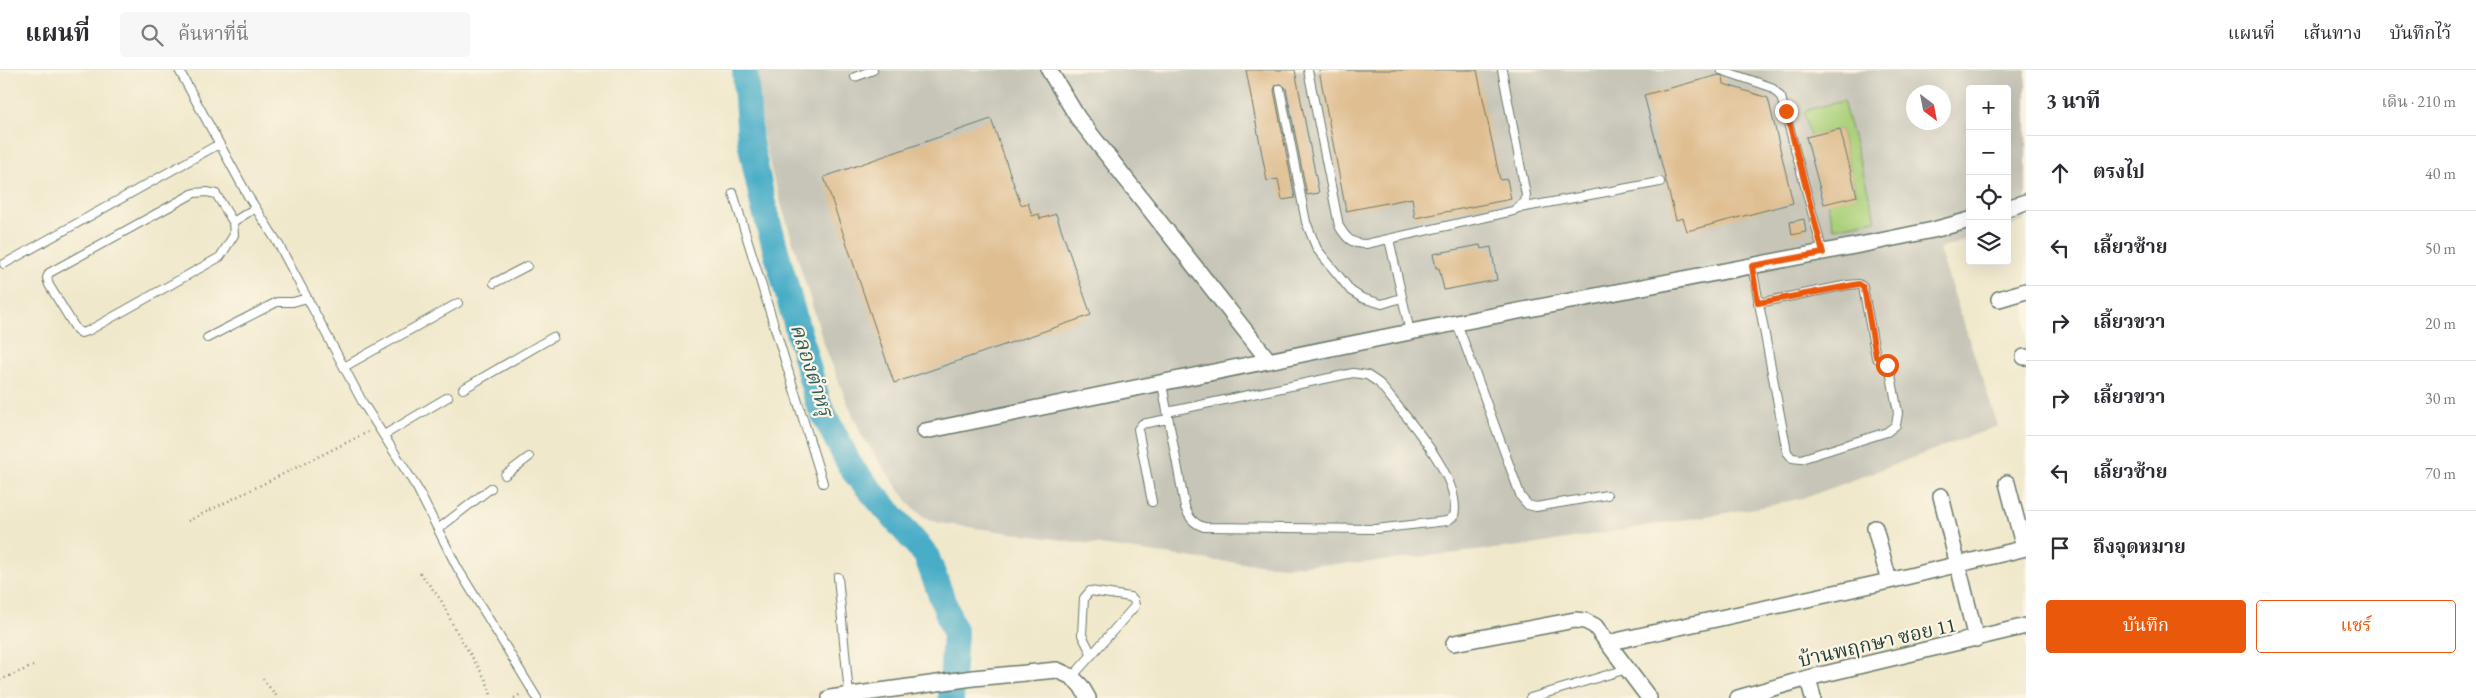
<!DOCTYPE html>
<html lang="th">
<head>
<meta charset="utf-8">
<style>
	body { margin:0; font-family:"EB Garamond","Noto Serif Thai",serif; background:#f7f7f7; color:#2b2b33 }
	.controls { position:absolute; right:15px; top:15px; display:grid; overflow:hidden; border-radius:5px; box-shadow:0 5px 20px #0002 }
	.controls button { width:45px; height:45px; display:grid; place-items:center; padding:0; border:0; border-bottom:1px solid #e1e1e2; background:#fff; color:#2b2b33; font:25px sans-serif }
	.compass { position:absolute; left:1906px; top:15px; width:45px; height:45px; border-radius:50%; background:#fff; box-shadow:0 5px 20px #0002; rotate:148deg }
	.stop { position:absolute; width:15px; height:15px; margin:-11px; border:4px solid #ea580c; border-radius:50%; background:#fff }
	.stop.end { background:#ea580c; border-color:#fff; box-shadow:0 1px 5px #0008 }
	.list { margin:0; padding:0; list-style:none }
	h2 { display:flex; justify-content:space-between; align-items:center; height:65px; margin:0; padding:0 20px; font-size:21px }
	h2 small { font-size:16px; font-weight:400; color:#7c7c81 }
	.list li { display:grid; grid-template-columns:32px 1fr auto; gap:15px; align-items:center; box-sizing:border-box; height:75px; padding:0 20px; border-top:1px solid #e1e1e2 }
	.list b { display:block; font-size:19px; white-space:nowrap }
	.list em { font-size:16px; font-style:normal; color:#7c7c81 }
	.actions { display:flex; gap:10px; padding:15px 20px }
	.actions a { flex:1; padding:11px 0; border:1px solid #ea580c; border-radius:5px; text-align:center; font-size:18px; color:#ea580c }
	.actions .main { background:#ea580c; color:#fff }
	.icon { flex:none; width:28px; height:28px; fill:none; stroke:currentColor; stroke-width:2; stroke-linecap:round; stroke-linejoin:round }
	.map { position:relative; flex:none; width:2026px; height:628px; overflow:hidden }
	header { display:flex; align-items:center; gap:30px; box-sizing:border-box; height:70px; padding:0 25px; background:#fff; border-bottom:1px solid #e1e1e2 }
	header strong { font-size:24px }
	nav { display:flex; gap:28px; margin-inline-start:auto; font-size:18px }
	.search { width:350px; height:45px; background:#f7f7f7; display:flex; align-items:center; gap:12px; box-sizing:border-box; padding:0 18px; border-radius:5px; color:#7c7c81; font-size:19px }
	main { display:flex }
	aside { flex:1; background:#fff }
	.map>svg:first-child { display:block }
	.industrial { fill:#c6c5b8; fill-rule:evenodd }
	.green { fill:#aad07a; stroke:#648657 }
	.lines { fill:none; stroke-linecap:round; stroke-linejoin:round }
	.river { stroke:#49adc8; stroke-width:26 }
	.building { fill:#dfbe91 }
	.lane-casing { stroke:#687969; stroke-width:10 }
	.street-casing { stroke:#687969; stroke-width:18 }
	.path { stroke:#687969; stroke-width:2.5; stroke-dasharray:1 4; stroke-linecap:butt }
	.lane { stroke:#fff; stroke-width:8 }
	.street { stroke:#fff; stroke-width:15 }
	.route { stroke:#ea580c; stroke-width:6 }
	.labels { text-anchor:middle; stroke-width:4.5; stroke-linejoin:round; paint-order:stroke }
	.street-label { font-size:20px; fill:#1f3d34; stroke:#fcf5e5 }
	.water-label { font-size:21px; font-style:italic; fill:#2c5f60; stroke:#fcf5e5 }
</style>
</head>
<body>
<header>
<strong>แผนที่</strong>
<div class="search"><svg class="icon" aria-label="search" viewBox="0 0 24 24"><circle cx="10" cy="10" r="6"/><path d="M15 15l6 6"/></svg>ค้นหาที่นี่</div>
<nav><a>แผนที่</a><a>เส้นทาง</a><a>บันทึกไว้</a></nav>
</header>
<main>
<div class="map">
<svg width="2026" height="628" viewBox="0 0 2026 628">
	<rect width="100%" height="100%" fill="#fcf5e5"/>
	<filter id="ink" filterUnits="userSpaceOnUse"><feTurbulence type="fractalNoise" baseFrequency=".02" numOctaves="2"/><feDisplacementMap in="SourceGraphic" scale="10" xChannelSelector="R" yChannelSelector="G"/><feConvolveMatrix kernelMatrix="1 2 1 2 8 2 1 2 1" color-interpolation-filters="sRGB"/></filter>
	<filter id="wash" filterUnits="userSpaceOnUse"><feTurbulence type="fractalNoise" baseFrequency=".0096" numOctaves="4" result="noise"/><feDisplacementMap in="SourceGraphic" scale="20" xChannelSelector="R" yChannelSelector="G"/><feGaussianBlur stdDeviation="1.12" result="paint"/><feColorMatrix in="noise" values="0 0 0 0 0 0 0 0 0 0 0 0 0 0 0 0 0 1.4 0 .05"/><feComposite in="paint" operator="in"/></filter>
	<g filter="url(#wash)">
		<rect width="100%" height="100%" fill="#f0e8cb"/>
		<path class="industrial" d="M758 0H2026V150L2007 157V19H1970V169L1939 179 1998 356 1810 426 1768 436 1531 475 1363 493 1286 496 1216 491 939 453 924 447 911 436 892 410 862 366 842 320 824 274 773 107 764 70 759 30ZM1914 22H1944V52H1914Z"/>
		<path class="green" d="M1843 31 1876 150 1834 158 1827 133 1857 125 1840 59 1810 67 1804 44 1806 40Z"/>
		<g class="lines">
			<path class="river" d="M745 0 750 71 763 134 818 333 852 399 926 485 955 563 951 628"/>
		</g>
		<g id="blocks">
			<path class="building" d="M1246 0H1295L1319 123 1307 125 1286 18 1281 14 1276 15 1274 20 1295 128 1282 130 1278 109 1267 111Z
				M1319 0H1477L1500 110 1507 109 1511 129 1415 148 1412 128 1346 141Z
				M1719 5 1723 6 1724 14 1768 28 1793 133 1687 161 1683 148 1676 150 1644 25Z
				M991 49 1021 135 1028 133 1032 146 1039 144 1040 149 1056 144 1091 245 894 313 824 107Z
				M1840 59 1857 126 1824 134 1806 67Z
				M1804 149 1806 162 1792 165 1790 152Z
				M1480 175 1481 179 1491 177 1497 210 1444 220 1439 198H1436L1433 184Z"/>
		</g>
	</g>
	<g filter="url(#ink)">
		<use href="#blocks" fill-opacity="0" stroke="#687969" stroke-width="1"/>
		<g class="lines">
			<defs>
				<path id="lane" d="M179 0 248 126 279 175 363 333 417 418 457 497 537 628
					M1308 0 1339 156C1346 168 1351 174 1366 174L1513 141 1525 132 1526 125 1502 0
					M1721 0 1771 17 1781 27 1823 183
					M855 7 873 0
					M1280 19 1306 152 1317 179 1351 221 1362 228 1382 234 1401 228
					M207 122 216 124 233 152 234 165 220 187 88 261 81 263 76 259 49 215 47 208 49 203 194 123Z
					M733 123 823 413
					M1520 138 1660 112
					M233 152 255 138
					M1389 169 1410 262
					M4 194 219 74
					M1752 196 1787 382 1792 388 1801 389 1887 362 1896 355 1898 343 1890 300 1876 287 1863 217 1859 214 1848 215 1758 233
					M494 213 527 196
					M1457 253 1521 427 1528 435 1536 437 1607 425
					M207 268 277 232H293L307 228
					M344 297 458 233
					M1162 314 1185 437C1189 448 1193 453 1204 457L1375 459 1447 451 1454 446C1463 407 1403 344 1379 313L1367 305 1353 303 1167 342
					M463 319 553 267
					M384 365 448 327
					M505 405 529 387
					M1152 432 1138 359 1142 354 1168 349
					M438 459 491 418
					M838 507 849 625
					M1072 607 1135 536 1134 530 1130 527 1090 521 1084 528 1082 565 1092 585
					M1530 628 1627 599"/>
				<path id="street" d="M1049 0 1078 48 1269 291
					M2007 138 2026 132
					M1999 229 2026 221
					M2024 287H2026
					M925 361 1410 262 1875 172 1933 160 1970 150
					M2007 413 2024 478
					M1941 426 1976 569
					M1875 458 1889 511
					M1616 571 1889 511 2026 478
					M1454 573 1575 550 1585 551 1595 556 1649 628
					M1808 608 1813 628
					M830 628 973 608 1057 600 1072 607 1081 616 1088 628
					M1738 628 1808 608 2026 556"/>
			</defs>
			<use href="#lane" class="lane-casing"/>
			<use href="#street" class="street-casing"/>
			<path class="path" d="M188 451 368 362
				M420 503 441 530 455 559 486 610 492 628
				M263 609 278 628
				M0 610 33 596
				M514 628 521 624"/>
			<use href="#lane" class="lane"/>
			<use href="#street" class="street"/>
		</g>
	</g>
	<g class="lines" filter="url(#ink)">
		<path class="route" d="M1786 41 1823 183 1752 196 1758 233 1859 214 1863 217 1865 224 1876 287 1887 295"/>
	</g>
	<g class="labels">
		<g class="street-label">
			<text transform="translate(1877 572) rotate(-13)" y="7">บ้านพฤกษา ซอย 11</text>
		</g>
		<g class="water-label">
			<text transform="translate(812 300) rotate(72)" y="7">คลองตำหรุ</text>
		</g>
	</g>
</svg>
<div class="controls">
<button>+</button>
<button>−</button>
<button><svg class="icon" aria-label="locate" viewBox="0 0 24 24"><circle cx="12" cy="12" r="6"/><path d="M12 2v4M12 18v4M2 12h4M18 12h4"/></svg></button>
<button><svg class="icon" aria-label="layers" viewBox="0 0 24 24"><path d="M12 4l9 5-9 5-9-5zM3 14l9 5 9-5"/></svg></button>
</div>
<svg class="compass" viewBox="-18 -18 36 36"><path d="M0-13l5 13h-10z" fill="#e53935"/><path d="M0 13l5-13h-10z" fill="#7c7c81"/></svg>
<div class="stop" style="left:1887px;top:295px"></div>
<div class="stop end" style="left:1786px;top:41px"></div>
</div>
<aside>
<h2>3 นาที<small>เดิน · 210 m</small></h2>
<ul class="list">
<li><svg class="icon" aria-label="ahead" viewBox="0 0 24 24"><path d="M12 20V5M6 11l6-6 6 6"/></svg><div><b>ตรงไป</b></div><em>40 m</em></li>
<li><svg class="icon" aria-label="left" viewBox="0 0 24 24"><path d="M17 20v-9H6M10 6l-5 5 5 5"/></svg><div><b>เลี้ยวซ้าย</b></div><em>50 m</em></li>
<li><svg class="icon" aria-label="right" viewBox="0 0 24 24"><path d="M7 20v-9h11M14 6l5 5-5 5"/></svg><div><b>เลี้ยวขวา</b></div><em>20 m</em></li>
<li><svg class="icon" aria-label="right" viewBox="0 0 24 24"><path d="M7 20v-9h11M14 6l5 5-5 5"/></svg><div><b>เลี้ยวขวา</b></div><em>30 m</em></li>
<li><svg class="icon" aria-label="left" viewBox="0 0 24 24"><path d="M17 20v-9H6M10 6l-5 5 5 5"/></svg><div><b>เลี้ยวซ้าย</b></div><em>70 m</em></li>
<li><svg class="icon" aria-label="arrive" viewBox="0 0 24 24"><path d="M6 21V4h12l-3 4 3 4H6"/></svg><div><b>ถึงจุดหมาย</b></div></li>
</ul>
<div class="actions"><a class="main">บันทึก</a><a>แชร์</a></div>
</aside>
</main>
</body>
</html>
